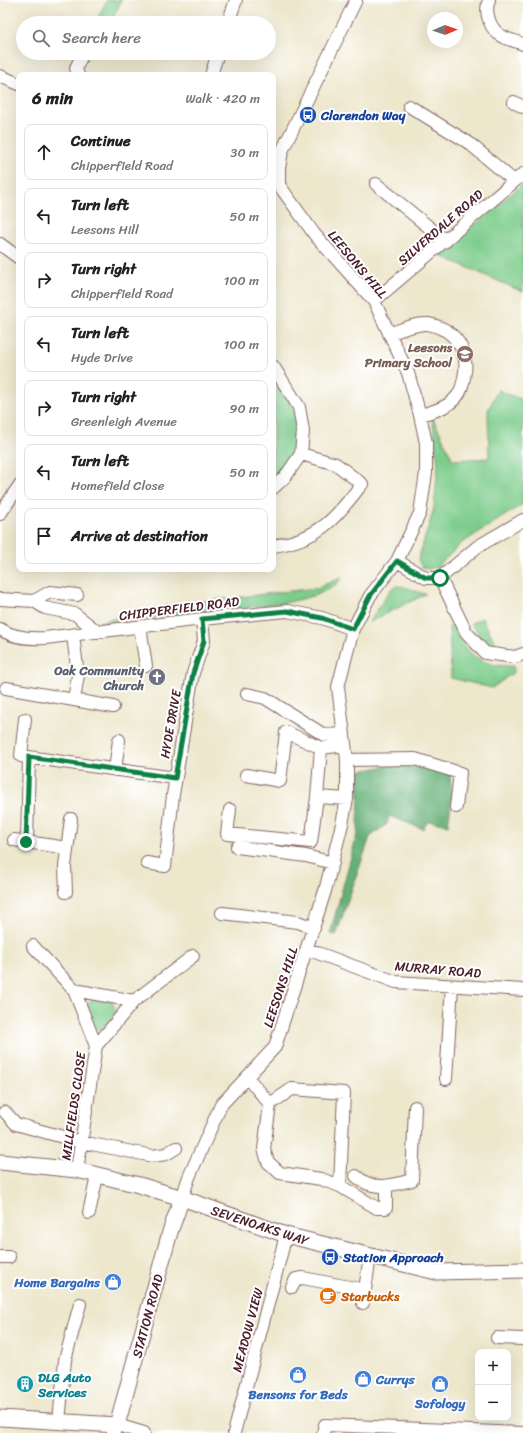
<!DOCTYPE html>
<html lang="en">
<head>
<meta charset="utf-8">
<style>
	body { margin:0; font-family:Sriracha,sans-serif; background:#f2f2f2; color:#202124 }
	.controls { position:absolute; right:12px; bottom:12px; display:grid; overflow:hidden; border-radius:8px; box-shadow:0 4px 16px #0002 }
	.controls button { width:36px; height:36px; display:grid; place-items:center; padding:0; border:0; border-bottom:1px solid #e0e0e0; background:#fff; color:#202124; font:20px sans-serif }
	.compass { position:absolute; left:427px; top:12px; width:36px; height:36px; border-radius:50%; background:#fff; box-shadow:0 4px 16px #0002; rotate:88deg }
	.stop { position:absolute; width:12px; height:12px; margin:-9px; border:3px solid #0b8043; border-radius:50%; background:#fff }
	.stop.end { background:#0b8043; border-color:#fff; box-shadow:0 1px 4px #0008 }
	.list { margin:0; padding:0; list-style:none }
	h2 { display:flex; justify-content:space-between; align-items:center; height:52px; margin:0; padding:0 16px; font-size:17px }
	h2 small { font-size:13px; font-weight:400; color:#757577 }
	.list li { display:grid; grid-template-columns:26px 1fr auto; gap:12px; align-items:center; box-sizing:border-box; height:56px; margin:0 8px 8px; padding:0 8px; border:1px solid #e0e0e0; border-radius:8px }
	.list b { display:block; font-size:15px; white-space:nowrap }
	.list p { margin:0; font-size:13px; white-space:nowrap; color:#757577 }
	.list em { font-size:13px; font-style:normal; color:#757577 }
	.icon { flex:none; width:22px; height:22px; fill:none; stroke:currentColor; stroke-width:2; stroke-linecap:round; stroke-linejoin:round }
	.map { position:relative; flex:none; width:523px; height:1433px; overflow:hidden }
	.search { position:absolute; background:#fff; box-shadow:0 4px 16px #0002; left:16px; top:16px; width:260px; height:44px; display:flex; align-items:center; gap:10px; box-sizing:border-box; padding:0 14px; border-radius:22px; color:#757577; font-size:15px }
	.panel { position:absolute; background:#fff; box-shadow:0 4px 16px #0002; left:16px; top:72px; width:260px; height:500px; border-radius:8px }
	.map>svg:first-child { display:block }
	.green { fill:#7dcc8b; stroke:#64765b }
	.forest { fill:#66b077; stroke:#586851 }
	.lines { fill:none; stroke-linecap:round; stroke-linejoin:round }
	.minor-casing { stroke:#836563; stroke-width:14 }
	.major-casing { stroke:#836563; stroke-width:17 }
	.minor { stroke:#fff; stroke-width:12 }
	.major { stroke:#fff; stroke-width:15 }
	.route { stroke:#0b8043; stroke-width:5 }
	.labels { text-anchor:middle; stroke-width:4; stroke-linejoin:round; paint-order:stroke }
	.transit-label { font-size:13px; font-weight:bold; fill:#164399; stroke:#fff; text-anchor:start }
	.street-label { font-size:13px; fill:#4a1f2b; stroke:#fff }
	.education-label { font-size:13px; font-weight:bold; fill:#785e54; stroke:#fff; text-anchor:end }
	.worship-label { font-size:13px; font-weight:bold; fill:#5b616d; stroke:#fff; text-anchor:end }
	.shop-label { font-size:13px; font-weight:bold; fill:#366cbe; stroke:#fff }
	.food-label { font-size:13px; font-weight:bold; fill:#c56008; stroke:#fff; text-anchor:start }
	.culture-label { font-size:13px; font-weight:bold; fill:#0d838f; stroke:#fff; text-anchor:start }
</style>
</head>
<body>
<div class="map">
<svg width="523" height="1433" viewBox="0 0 523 1433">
	<rect width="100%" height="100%" fill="#fff"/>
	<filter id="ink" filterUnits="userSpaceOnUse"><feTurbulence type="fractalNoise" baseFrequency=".025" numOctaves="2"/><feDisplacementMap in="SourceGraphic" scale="8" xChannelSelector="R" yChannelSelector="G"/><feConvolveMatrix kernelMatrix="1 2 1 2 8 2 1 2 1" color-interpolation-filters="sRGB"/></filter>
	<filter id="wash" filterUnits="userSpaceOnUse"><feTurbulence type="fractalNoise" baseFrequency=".012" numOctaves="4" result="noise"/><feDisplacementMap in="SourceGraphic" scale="16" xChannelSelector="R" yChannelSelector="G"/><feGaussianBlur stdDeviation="0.9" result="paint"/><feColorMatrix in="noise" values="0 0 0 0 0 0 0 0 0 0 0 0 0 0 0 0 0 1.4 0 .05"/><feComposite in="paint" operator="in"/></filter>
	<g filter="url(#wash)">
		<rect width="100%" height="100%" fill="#ede7cc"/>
		<path class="green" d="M107 0H122L110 23H95Z
			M523 184V292L439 255Z
			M273 378H275C281 388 290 400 294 411 301 436 291 462 273 480Z
			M498 390 523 400V504L462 543 437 567 429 569 422 567 418 560 434 508 438 465 432 416 453 460 489 458 488 410Z
			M343 577 336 585 317 595 285 603 99 624V622L171 605 316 588Z
			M397 586C407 586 416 592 426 594L369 622 391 589Z
			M482 618 497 646 481 638 471 623Z
			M452 625C468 655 478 666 514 666V672L492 688 451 678 449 627Z
			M93 998 112 1001 116 1012 102 1030 93 1027 85 1007Z"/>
		<path class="forest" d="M409 762 450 774 452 798 448 825 428 821 423 829 389 816 387 824 370 837 336 935 330 934 358 831 359 771Z"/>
	</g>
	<g filter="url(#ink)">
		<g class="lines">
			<defs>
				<path id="minor" d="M489 0C484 12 490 30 502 36 508 40 516 41 523 44
					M228 23 236 0
					M78 75 76 68 83 53
					M211 75 218 53
					M0 76 19 84
					M514 102 523 107
					M409 106 469 143 514 181
					M376 184 446 241
					M0 244 19 258
					M374 301 523 174
					M389 334C401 330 415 323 428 324 456 329 470 352 464 378 463 383 461 391 458 395 450 407 433 412 420 415
					M273 366 299 407 303 431 301 454 285 477 273 488
					M0 514 19 486
					M273 546C320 539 334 519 362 484L336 464 301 454
					M397 561 426 578H440L477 547 523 520
					M440 578 466 632 485 653 515 657 523 654
					M0 599 34 601 45 608 75 614 98 632
					M34 601 50 592 77 595
					M140 627 146 666
					M0 629C14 638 29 639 45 638L202 619 287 611 322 618 353 629
					M6 688 74 700 78 675 73 635
					M247 694 265 698 324 735 344 734
					M74 700 113 707
					M25 719 21 756 175 778
					M29 757 27 842 67 848
					M347 760 415 759 460 773 456 807
					M115 770 119 740
					M246 775 280 781 286 732 321 748 345 745
					M317 797 321 748
					M230 810 227 834 311 842 317 797 347 799
					M14 840 27 842
					M237 847 306 856 333 863
					M147 863 165 866 173 795 193 673 204 641 202 619
					M66 892 65 866 71 819
					M222 913 298 922 314 928
					M33 946 74 990 96 1046 77 1170
					M307 949 396 982 523 990
					M74 990 134 1001
					M96 1046 134 1001 193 956
					M247 1077 270 1104
					M446 1079 452 986
					M5 1112 16 1124 81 1142 153 1156 166 1154 176 1148
					M356 1176C372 1192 393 1185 412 1180L415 1107
					M340 1186 344 1093 292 1089 270 1104 264 1149 268 1162 280 1173 321 1179 340 1186 377 1208H386V1187
					M182 1198 189 1177 221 1105 275 1047 325 891 342 824 347 799V760L338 687 353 629 370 596 397 561 420 513 426 473V443L420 415 408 373 374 301 315 235 279 185V168L282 151 356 0
					M89 1213 97 1176
					M0 1257H9
					M292 1287 296 1279 303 1278 365 1290
					M363 1303 370 1256
					M497 1338 523 1339
					M59 1421 65 1360 80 1304
					M113 1433 117 1425 144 1433
					M234 1433 286 1235
					M323 1433 325 1425 523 1433"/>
				<path id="major" d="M0 1162 77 1170 139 1185 182 1198 286 1235 436 1272 523 1270
					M0 1418 117 1425 170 1232 182 1198"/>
			</defs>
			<use href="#minor" class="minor-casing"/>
			<use href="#major" class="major-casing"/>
			<use href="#minor" class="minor"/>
			<use href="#major" class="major"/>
		</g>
	</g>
	<g class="lines" filter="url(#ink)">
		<path class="route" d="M26 842 29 757 175 778 193 673 204 641 202 619 287 611 322 618 353 629 370 596 397 561 426 578H440"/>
	</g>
	<defs>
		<symbol id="bus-disc" viewBox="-11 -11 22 22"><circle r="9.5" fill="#1a4fb4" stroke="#fff"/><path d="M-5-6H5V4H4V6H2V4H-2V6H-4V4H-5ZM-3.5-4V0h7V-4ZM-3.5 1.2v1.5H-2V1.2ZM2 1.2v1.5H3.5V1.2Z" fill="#fff"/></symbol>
		<symbol id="school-disc" viewBox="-11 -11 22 22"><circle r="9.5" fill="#8d6e63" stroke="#fff"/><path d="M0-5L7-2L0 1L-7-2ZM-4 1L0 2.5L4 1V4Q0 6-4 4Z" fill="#fff"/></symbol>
		<symbol id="church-disc" viewBox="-11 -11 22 22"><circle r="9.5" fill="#6b7280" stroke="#fff"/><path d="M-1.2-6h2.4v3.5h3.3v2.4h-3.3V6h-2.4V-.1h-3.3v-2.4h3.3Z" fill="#fff"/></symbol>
		<symbol id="shop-disc" viewBox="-11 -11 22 22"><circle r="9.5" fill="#3f7fe0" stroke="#fff"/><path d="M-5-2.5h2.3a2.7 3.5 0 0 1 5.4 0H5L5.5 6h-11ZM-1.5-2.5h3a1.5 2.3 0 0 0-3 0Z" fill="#fff"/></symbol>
		<symbol id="cafe-disc" viewBox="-11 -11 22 22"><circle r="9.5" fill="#e8710a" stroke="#fff"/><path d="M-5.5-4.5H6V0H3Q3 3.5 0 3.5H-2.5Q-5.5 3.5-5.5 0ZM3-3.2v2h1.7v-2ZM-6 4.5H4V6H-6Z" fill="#fff"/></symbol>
		<symbol id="building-disc" viewBox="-11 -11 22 22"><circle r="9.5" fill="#0f9aa8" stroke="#fff"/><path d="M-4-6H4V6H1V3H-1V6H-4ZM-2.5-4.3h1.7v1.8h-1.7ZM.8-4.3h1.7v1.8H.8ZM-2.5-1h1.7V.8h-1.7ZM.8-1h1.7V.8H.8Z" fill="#fff"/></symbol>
	</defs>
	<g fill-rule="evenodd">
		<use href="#bus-disc" x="298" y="105" width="20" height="20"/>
		<use href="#school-disc" x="455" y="344" width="20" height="20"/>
		<use href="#church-disc" x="147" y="667" width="20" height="20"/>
		<use href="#bus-disc" x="320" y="1247" width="20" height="20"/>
		<use href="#shop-disc" x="103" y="1272" width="20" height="20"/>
		<use href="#cafe-disc" x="318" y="1286" width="20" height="20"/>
		<use href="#shop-disc" x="288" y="1365" width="20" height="20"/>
		<use href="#shop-disc" x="353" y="1369" width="20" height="20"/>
		<use href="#building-disc" x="15" y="1374" width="20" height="20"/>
		<use href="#shop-disc" x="430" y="1374" width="20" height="20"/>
	</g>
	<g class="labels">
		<g class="transit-label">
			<text x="321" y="120">Clarendon Way</text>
			<text x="343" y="1262">Station Approach</text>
		</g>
		<g class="street-label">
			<text transform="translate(440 227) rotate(-41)" y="5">SILVERDALE ROAD</text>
			<text transform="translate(358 264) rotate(50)" y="5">LEESONS HILL</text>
			<text transform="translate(179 608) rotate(-7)" y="5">CHIPPERFIELD ROAD</text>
			<text transform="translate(170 724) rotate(-80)" y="5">HYDE DRIVE</text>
			<text transform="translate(438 969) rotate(5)" y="5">MURRAY ROAD</text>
			<text transform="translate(280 987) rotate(-72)" y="5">LEESONS HILL</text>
			<text transform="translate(73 1106) rotate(-82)" y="5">MILLFIELDS CLOSE</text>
			<text transform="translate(260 1225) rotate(18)" y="5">SEVENOAKS WAY</text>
			<text transform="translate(147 1316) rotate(-75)" y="5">STATION ROAD</text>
			<text transform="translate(247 1330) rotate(-75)" y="5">MEADOW VIEW</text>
		</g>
		<g class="education-label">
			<text x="452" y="352">Leesons<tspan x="452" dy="15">Primary School</tspan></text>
		</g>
		<g class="worship-label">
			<text x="144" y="675">Oak Community<tspan x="144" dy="15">Church</tspan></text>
		</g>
		<g class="shop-label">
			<text x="100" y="1287" text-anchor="end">Home Bargains</text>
			<text x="376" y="1384" text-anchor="start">Currys</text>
			<text x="298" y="1399">Bensons for Beds</text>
			<text x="440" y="1408">Sofology</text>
		</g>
		<g class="food-label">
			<text x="341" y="1301">Starbucks</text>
		</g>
		<g class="culture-label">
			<text x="38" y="1382">DLG Auto<tspan x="38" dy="15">Services</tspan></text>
		</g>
	</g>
</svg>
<div class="controls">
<button>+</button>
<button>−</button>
</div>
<svg class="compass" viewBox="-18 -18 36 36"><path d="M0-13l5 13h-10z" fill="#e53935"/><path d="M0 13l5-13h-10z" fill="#757577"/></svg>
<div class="stop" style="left:440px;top:578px"></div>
<div class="stop end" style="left:26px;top:842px"></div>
<div class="search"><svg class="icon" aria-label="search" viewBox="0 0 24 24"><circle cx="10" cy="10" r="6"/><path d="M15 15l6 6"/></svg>Search here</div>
<section class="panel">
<h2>6 min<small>Walk · 420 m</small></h2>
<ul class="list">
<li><svg class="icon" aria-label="ahead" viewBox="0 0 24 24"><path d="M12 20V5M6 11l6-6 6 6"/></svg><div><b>Continue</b><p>Chipperfield Road</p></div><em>30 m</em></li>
<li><svg class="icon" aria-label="left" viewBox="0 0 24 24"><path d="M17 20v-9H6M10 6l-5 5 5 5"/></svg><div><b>Turn left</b><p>Leesons Hill</p></div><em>50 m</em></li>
<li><svg class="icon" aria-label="right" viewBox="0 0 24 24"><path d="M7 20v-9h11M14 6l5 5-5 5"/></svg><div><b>Turn right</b><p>Chipperfield Road</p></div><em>100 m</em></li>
<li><svg class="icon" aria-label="left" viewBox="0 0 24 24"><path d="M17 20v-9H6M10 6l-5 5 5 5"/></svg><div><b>Turn left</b><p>Hyde Drive</p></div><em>100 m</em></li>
<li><svg class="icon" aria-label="right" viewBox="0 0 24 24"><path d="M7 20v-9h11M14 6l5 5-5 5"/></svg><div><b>Turn right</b><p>Greenleigh Avenue</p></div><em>90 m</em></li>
<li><svg class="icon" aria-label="left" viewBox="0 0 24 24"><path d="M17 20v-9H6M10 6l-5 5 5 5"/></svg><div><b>Turn left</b><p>Homefield Close</p></div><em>50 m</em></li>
<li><svg class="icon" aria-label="arrive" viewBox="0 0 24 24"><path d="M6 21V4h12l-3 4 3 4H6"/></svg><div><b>Arrive at destination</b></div></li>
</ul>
</section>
</div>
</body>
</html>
